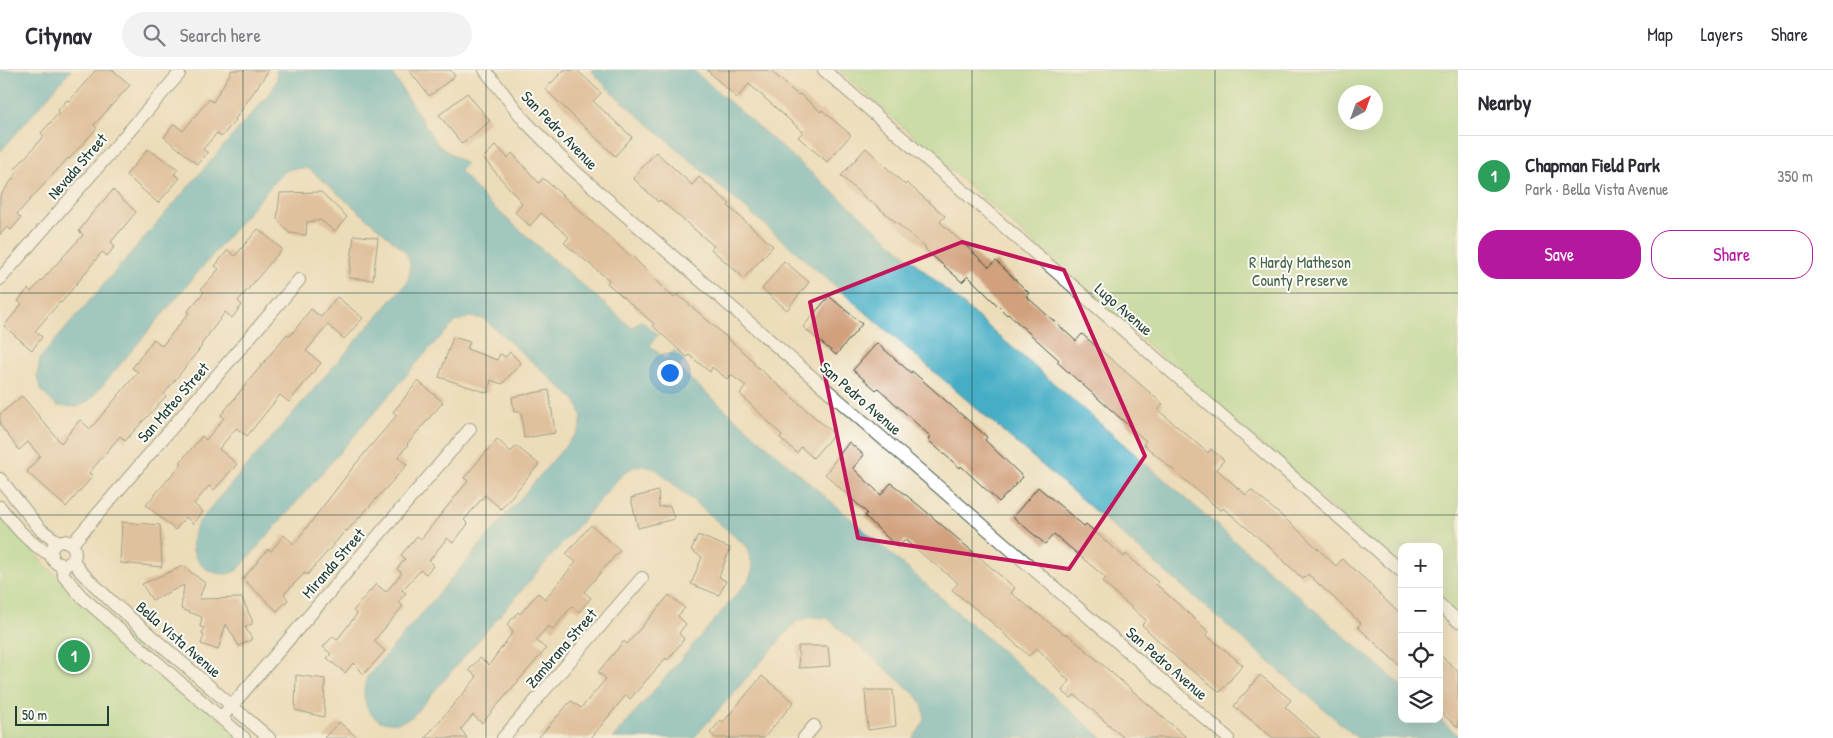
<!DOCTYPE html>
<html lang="en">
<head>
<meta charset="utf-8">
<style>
	body { margin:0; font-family:"Patrick Hand",sans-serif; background:#f2f2f3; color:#2b2b33 }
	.controls { position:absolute; right:15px; bottom:15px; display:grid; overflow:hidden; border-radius:10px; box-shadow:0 5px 20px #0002 }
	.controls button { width:45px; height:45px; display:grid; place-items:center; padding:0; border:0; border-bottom:1px solid #e1e1e2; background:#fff; color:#2b2b33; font:25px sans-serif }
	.compass { position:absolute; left:1338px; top:15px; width:45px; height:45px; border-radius:50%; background:#fff; box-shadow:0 5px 20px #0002; rotate:41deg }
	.scale { position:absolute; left:15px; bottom:12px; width:94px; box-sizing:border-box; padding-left:5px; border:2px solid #1f3d34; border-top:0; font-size:14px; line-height:18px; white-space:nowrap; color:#1f3d34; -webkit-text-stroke:4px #fdfcf7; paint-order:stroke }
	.you { position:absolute; left:669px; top:302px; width:18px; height:18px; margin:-12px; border:4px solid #fff; border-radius:50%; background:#1a73e8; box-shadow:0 0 0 8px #1a73e833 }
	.badge { display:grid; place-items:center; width:32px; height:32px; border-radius:50%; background:#b5179e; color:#fff; font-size:16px; font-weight:700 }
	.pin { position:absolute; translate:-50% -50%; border:2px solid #fff; box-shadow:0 1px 5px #0006 }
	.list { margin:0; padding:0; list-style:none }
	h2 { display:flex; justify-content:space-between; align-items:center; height:65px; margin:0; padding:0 20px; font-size:21px }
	h2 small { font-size:16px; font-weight:400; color:#7c7c81 }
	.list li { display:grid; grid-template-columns:32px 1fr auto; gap:15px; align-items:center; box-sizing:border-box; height:80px; padding:0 20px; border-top:1px solid #e1e1e2 }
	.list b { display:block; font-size:19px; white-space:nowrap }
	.list p { margin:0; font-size:16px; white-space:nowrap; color:#7c7c81 }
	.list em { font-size:16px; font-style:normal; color:#7c7c81 }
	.actions { display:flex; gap:10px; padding:15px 20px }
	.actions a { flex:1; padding:11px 0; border:1px solid #b5179e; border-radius:20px; text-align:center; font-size:18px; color:#b5179e }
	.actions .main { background:#b5179e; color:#fff }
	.icon { flex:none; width:28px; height:28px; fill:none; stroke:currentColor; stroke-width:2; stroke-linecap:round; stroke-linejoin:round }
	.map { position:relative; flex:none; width:1458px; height:668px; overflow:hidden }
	header { display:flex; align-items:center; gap:30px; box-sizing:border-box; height:70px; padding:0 25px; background:#fff; border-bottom:1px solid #e1e1e2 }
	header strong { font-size:24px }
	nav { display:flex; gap:28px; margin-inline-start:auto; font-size:18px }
	.search { width:350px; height:45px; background:#f2f2f3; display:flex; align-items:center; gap:12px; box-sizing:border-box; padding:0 18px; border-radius:28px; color:#7c7c81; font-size:19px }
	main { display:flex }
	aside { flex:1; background:#fff }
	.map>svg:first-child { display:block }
	.green { fill:#a2db8e; stroke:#608c61; fill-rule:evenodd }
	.water { fill:#45adc5; stroke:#32757c }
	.building { fill:#d1a07d }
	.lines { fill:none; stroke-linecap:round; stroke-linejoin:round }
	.street-casing { stroke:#3e5548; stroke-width:14 }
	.street { stroke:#fff; stroke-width:12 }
	.marked { fill:none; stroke:#c2185b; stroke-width:4; stroke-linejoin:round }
	.grid { fill:none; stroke:#1f3d34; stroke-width:1; stroke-opacity:0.55 }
	.labels { text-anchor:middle; stroke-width:4; stroke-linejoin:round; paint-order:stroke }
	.street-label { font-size:16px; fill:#1f3d34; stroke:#fdfcf7 }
	.park-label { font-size:16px; fill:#40644a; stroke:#fdfcf7 }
</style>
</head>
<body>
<header>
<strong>Citynav</strong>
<div class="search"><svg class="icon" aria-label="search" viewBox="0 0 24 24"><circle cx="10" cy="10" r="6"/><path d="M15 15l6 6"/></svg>Search here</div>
<nav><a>Map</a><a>Layers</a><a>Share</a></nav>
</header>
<main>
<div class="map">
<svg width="1458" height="668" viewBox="0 0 1458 668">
	<rect width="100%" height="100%" fill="#fdfcf7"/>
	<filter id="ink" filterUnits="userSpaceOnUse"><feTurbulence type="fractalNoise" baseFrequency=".02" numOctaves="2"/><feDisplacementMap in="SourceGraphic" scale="10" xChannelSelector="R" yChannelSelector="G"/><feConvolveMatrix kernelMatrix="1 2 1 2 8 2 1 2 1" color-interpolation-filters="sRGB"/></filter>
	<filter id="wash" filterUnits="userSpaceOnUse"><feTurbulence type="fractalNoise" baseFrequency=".0096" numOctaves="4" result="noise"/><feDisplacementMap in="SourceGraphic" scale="20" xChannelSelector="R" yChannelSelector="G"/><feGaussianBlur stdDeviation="1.12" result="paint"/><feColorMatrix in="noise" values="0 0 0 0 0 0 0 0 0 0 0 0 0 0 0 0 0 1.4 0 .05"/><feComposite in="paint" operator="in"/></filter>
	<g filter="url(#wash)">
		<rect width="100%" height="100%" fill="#ecddba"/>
		<path class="green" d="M839 0H1458V550L1439 533V477H1402V500ZM1346 22H1376V52H1346Z
			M0 446 55 505 240 668H0Z"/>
		<path class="water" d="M0 0H71L0 82Z
			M276 0H390L438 75 466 94 460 101 488 132 632 258 641 250 658 265 650 275 665 289 674 280 684 289 679 299 1102 668H912C926 653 928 645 918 627L827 548 812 547 797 551 694 668H613L748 511 753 498 747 477 657 400C639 393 633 395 619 408L412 647C408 649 402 652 397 653 369 656 358 630 367 607L579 360 582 347 576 331 484 249 469 247 456 252 431 277 237 501C233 502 229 504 225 504 199 504 185 480 196 457 199 450 206 444 210 438L408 211C411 199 411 190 404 180L309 99C288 96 284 101 271 116L91 329 77 337 57 336 41 321 37 307 40 288 273 19 277 8Z
			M591 0H693L1402 616V649H1439L1458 665V668H1357L610 21Z"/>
		<g id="blocks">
			<path class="building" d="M96 0H113L130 15 94 55 97 58 69 89 68 88 17 144 21 148 11 160 7 157 0 165V126L17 103 14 100 44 66 41 63 59 43 57 41 67 30 69 31Z
				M232 0H269L235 49 236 50 221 67 217 63 203 79 208 83 197 94 164 67 174 54 183 61 209 29 213 32Z
				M409 0H450L455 6 429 26Z
				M564 0H577L601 23 593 31 632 67 615 86 545 19Z
				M707 0H770L798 25 800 24 821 42 822 40 851 65 827 92 798 67 803 62 749 14 737 28Z
				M467 23 490 51 462 74 439 45Z
				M496 75 508 88 512 83 539 113 543 108 631 187 632 186 674 228 677 224 713 255 754 292 753 293 834 364 813 388 801 377 797 383 780 368 782 365 740 324 746 316 731 305 727 309 712 297 710 302 689 285 687 287 653 256 654 254 607 213 609 210 564 173 569 167 541 143 530 156 515 142 522 133 483 88Z
				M866 78 905 115 907 113 945 146 940 152 989 197 996 191 1029 223 1026 226 1076 271 1082 264 1163 334 1158 340 1208 383 1211 379 1224 390 1216 399 1246 425 1251 420 1297 459 1336 496 1342 489 1374 517 1373 518 1402 546V598L1358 557 1361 553 1308 504 1303 509 1267 475 1223 438 1221 441 1185 410 1143 374 1146 371 1057 292 1059 290 1008 244 1007 245 968 206 962 212 925 179 926 178 872 132 871 133 841 106Z
				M148 79 178 99 174 104 180 108 158 133 126 105Z
				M656 82 692 115 699 107 730 134 728 136 773 176 744 208 711 179 714 176 660 130 658 132 633 108Z
				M113 120 136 142 111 172 115 176 107 186 102 182 61 233 60 232 35 261 42 267 32 280 4 256 22 234 18 231 28 219 31 222 83 165 79 161 94 141Z
				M321 122 347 147 335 161 320 150 307 152 306 165 289 163 277 149 280 123Z
				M258 159 282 179 238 231 242 235 232 248 225 242 201 275 202 276 164 324 166 326 125 371 120 366 89 403 93 406 66 437 27 402 40 386 28 372 19 380 0 355V344L22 326 61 373 80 350 90 359 138 302 132 298 154 269 162 276 189 243 187 242 204 222 201 219 219 199 215 196 228 180 235 186Z
				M354 165 378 168 373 210 349 208Z
				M784 191 809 212 787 240 762 219Z
				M829 226 862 254 836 285 803 257Z
				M337 227 363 248 344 269 328 255 306 281 321 293 289 332 280 325 247 366 236 358 219 379 237 394 214 420 209 416 194 434 203 442 193 454 186 447 175 460 146 435 182 393 180 392 202 366 206 370 224 348 221 345 287 264 290 266 311 239 321 247Z
				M453 267 470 272 467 279 497 290 500 284 506 287 510 282 521 293 502 314 491 310 488 323 439 307Z
				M877 273 911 303 912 301 987 367 985 370 1023 407 999 432 961 396 960 398 928 370 930 366 878 318 876 320 853 300Z
				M418 311 443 332 407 374 408 375 398 387 407 395 347 461 346 460 307 505 305 503 284 524 288 530 277 541 243 509 268 479 271 481 284 465 294 474 358 391 397 345 393 342Z
				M549 320 555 363 524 368 521 342H514L512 327Z
				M497 369 511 382 516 376 539 394 501 439 485 425 464 450 468 454 453 473 447 468 429 491 433 496 426 504 421 500 402 520 406 523 398 532 403 536 374 571 385 581 364 604 353 593 345 603 327 588 331 584 323 577 333 566 337 570 357 544 353 541 376 514 386 522 402 503 397 499 405 489 401 485 417 466 421 469 468 411 464 408Z
				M849 372 864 385 853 398 881 425 891 413 922 438 1015 518 1011 523 1065 565 1066 563 1187 668H1124L1075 625 1071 628 1062 621 1069 611 1037 578 1029 586 987 548 952 520 958 513 905 470 898 478 865 446 867 443 825 404Z
				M1038 417 1084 456 1086 454 1124 487 1126 484 1158 512 1156 514 1209 562 1206 565 1243 595 1220 622 1181 592 1142 555 1146 550 1102 512 1106 508 1054 464 1045 474 1013 447Z
				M658 421 659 437 670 436 674 449 638 458 631 428Z
				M122 452 160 455 162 497 120 493Z
				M591 455 620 480 584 522 591 528 579 542 572 536 553 560 548 556 536 570 546 579 482 653 473 645 461 659 467 668H425L477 607 469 600 480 588 489 595 513 562 507 555 518 542 520 544 538 523 545 529 576 492 566 484Z
				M698 465 730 478 719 507 726 511 719 525 691 514 702 487 691 480Z
				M183 496 205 513 199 529 242 528 252 550V554L245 557 252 569 239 576 226 554 218 580 201 574 204 565 202 564 204 558 200 557 202 547 181 539 184 515 152 530 142 514Z
				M669 525 685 538 678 546 686 554 679 563 684 569 668 590 666 588 630 629 626 625 591 668H538L571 631 581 638 606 609 598 602 624 571 627 574Z
				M798 576H828L830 596 799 598Z
				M1439 584 1458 601V658L1439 641Z
				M296 605 325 609 324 647 295 640Z
				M1260 605 1291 630 1285 637 1320 668H1273L1234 636Z
				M762 606 794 632 764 668H716L710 663 721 650 723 652Z
				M865 620H893L896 656 868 660Z
				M339 652 358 668H324Z"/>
		</g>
	</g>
	<g filter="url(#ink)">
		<use href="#blocks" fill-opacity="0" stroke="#3e5548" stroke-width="1"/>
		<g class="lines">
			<defs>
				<path id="street" d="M485 0 525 51 570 97 1228 668
					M824 0 1402 502
					M0 209 179 4
					M0 409 40 459 58 472
					M0 437C15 456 29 475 52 485
					M51 483a12 12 0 1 1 24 0a12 12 0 1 1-24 0Z
					M72 474 299 210
					M73 490 81 502 113 533 269 668
					M61 494 64 506 81 526 244 668
					M1439 534 1458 551
					M221 648 470 359
					M503 668 642 508
					M804 668 814 656"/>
			</defs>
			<use href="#street" class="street-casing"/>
			<use href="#street" class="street"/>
		</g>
	</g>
	<path d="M0 0H1458V668H0ZM962 172 1064 200 1145 386 1069 499 858 468 810 232Z" fill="#ecddba" fill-opacity=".55" fill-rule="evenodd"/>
	<path class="marked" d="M962 172 1064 200 1145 386 1069 499 858 468 810 232Z"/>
	<path class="grid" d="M243 0V668M486 0V668M729 0V668M972 0V668M1215 0V668M0 223H1458M0 445H1458"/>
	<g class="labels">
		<g class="street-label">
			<text transform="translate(560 60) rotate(46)" y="6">San Pedro Avenue</text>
			<text transform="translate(77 96) rotate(-49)" y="6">Nevada Street</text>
			<text transform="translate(1124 239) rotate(41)" y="6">Lugo Avenue</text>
			<text transform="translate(861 328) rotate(41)" y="6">San Pedro Avenue</text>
			<text transform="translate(173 332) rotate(-49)" y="6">San Mateo Street</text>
			<text transform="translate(333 493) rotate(-49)" y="6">Miranda Street</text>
			<text transform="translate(179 569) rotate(41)" y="6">Bella Vista Avenue</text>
			<text transform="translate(561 578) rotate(-49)" y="6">Zambrana Street</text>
			<text transform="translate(1167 593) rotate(41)" y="6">San Pedro Avenue</text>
		</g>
		<g class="park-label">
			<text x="1300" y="198">R Hardy Matheson<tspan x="1300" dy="18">County Preserve</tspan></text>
		</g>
	</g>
</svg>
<div class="controls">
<button>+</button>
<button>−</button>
<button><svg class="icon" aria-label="locate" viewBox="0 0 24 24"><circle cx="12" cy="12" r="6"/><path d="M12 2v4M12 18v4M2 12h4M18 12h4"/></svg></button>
<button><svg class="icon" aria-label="layers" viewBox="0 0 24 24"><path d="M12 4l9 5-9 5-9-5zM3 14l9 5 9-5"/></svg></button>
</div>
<svg class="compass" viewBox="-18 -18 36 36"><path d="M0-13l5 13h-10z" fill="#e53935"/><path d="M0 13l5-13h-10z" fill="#7c7c81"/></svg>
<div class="scale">50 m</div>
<div class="you"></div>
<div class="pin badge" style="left:74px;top:586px;background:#2e9e5b">1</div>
</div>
<aside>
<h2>Nearby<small></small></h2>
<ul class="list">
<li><span class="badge" style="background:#2e9e5b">1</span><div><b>Chapman Field Park</b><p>Park · Bella Vista Avenue</p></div><em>350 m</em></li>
</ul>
<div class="actions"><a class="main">Save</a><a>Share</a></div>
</aside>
</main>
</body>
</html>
